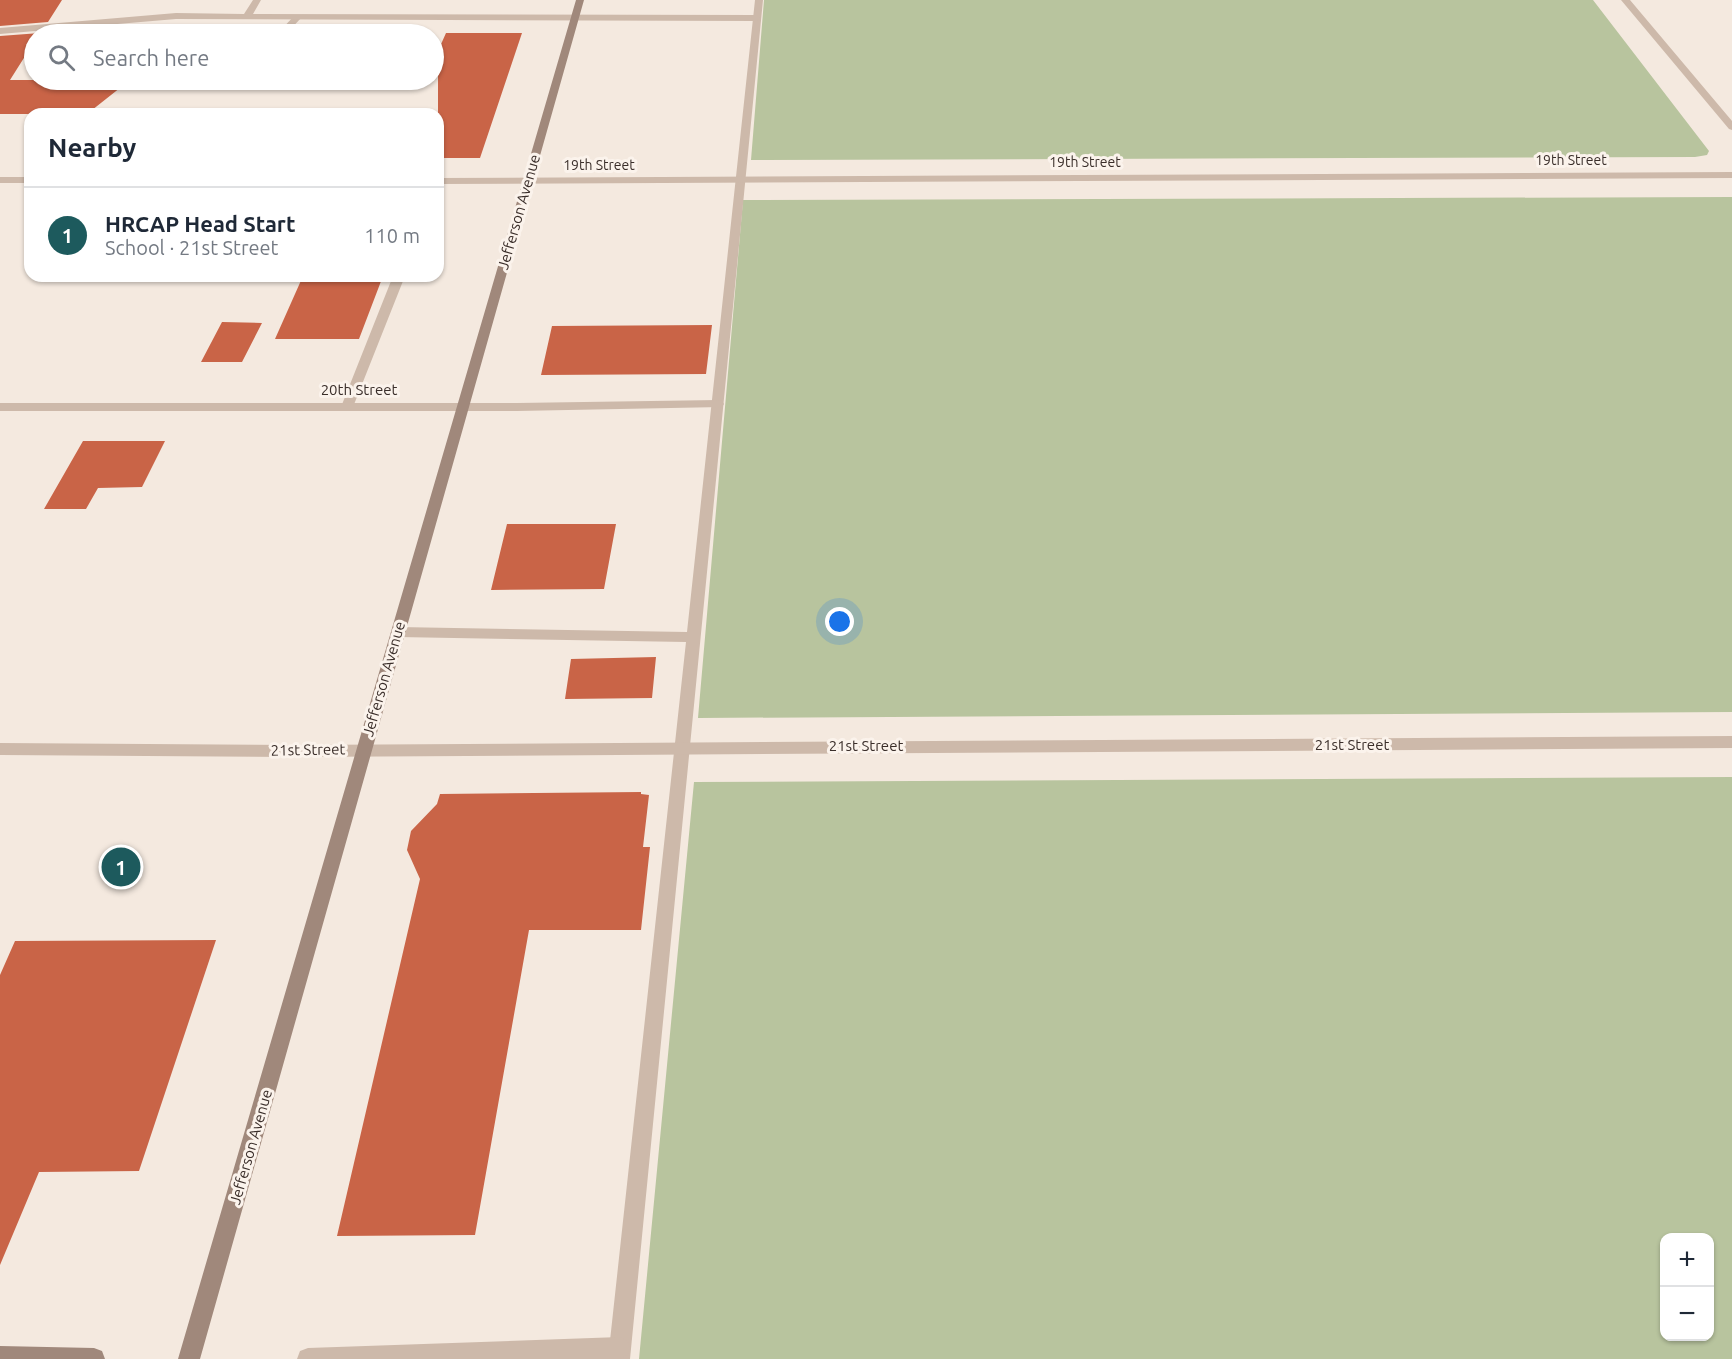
<!DOCTYPE html>
<html lang="en">
<head>
<meta charset="utf-8">
<style>
	body { margin:0; font-family:Ubuntu,sans-serif; background:#f6f6f7; color:#1f2937 }
	.controls { position:absolute; right:18px; bottom:18px; display:grid; overflow:hidden; border-radius:12px; box-shadow:0 2px 4px #0004 }
	.controls button { width:54px; height:54px; display:grid; place-items:center; padding:0; border:0; border-bottom:2px solid #e0e1e3; background:#fff; color:#1f2937; font:30px sans-serif }
	.you { position:absolute; left:840px; top:622px; width:21px; height:21px; margin:-15px; border:4px solid #fff; border-radius:50%; background:#1a73e8; box-shadow:0 0 0 9px #1a73e833 }
	.badge { display:grid; place-items:center; width:39px; height:39px; border-radius:50%; background:#1d5a5d; color:#fff; font-size:20px; font-weight:700 }
	.pin { position:absolute; translate:-50% -50%; border:3px solid #fff; box-shadow:0 2px 6px #0006 }
	.list { margin:0; padding:0; list-style:none }
	h2 { display:flex; justify-content:space-between; align-items:center; height:78px; margin:0; padding:0 24px; font-size:26px }
	h2 small { font-size:20px; font-weight:400; color:#747a83 }
	.list li { display:grid; grid-template-columns:39px 1fr auto; gap:18px; align-items:center; box-sizing:border-box; height:96px; padding:0 24px; border-top:2px solid #e0e1e3 }
	.list b { display:block; font-size:22px; white-space:nowrap }
	.list p { margin:0; font-size:20px; white-space:nowrap; color:#747a83 }
	.list em { font-size:20px; font-style:normal; color:#747a83 }
	.icon { flex:none; width:33px; height:33px; fill:none; stroke:currentColor; stroke-width:2; stroke-linecap:round; stroke-linejoin:round }
	.map { position:relative; flex:none; width:1732px; height:1359px; overflow:hidden }
	.search { position:absolute; background:#fff; box-shadow:0 2px 4px #0004; left:24px; top:24px; width:420px; height:66px; display:flex; align-items:center; gap:15px; box-sizing:border-box; padding:0 21px; border-radius:33px; color:#747a83; font-size:22px }
	.panel { position:absolute; background:#fff; box-shadow:0 2px 4px #0004; left:24px; top:108px; width:420px; height:174px; border-radius:18px }
	.map>svg:first-child { display:block }
	.green { fill:#b8c49e; fill-rule:evenodd }
	.building { fill:#c96447 }
	.lines { fill:none; stroke-linecap:round; stroke-linejoin:round }
	.lane { fill:#cdb9aa; fill-rule:evenodd }
	.street { fill:#cdb9aa; fill-rule:evenodd }
	.secondary { fill:#a0887b; fill-rule:evenodd }
	.labels { text-anchor:middle; stroke-width:6; stroke-linejoin:round; paint-order:stroke }
	.far-street-label { font-size:14px; fill:#3a2e2a; stroke:#fbf3ec }
	.street-label { font-size:15px; fill:#3a2e2a; stroke:#fbf3ec }
</style>
</head>
<body>
<div class="map">
<svg width="1732" height="1359" viewBox="0 0 1732 1359">
	<rect width="100%" height="100%" fill="#f4e9df"/>
	<path class="green" d="M764 0H1593L1709 151 1707 155 1695 157 751 160Z
		M1732 197V712L698 718 743 200Z
		M1732 777V1359H639L694 782ZM1664 1238H1710V1336H1664Z"/>
	<path class="building" d="M0 0H62L48 22 0 26Z
		M40 33 34 34V42L10 80H130L87 114H0V36Z
		M446 33H522L480 158H438V51Z
		M303 276H383L359 339H275Z
		M222 322 262 323 242 362H201Z
		M712 325 706 374 541 375 552 326Z
		M83 441H165L142 487 98 488 86 509H44Z
		M507 524H616L604 589 491 590Z
		M656 657 652 698 565 699 571 659Z
		M641 792V794L649 795 643 847H650L641 930H529L475 1235 337 1236 420 879 407 850 411 831 437 804 440 794Z
		M216 940 139 1171 39 1172 0 1265V975L15 941Z"/>
	<g class="lines">
		<path class="lane" d="M755 0H763L630 1359H608L686 642 398 637 391 632 398 627 687 632Z
			M295 15 302 17 286 34H277Z
			M393 276H405L353 407 347 411 343 410 341 407Z"/>
		<path class="street" d="M253 0H261L253 14 756 15 760 18 756 21 176 19 0 34V28L176 13 244 14Z
			M1621 0H1630L1732 121V130L1729 129Z
			M1732 172V178L438 184V178Z
			M0 177H30V183H0Z
			M718 400 722 401 724 404 722 407 517 411H0V403H517Z
			M1732 736V748L294 757 0 755V743L294 745Z
			M620 1337 627 1341 631 1348 627 1355 620 1359H297L300 1351 308 1348Z"/>
		<path class="secondary" d="M576 0H584L200 1359H178Z
			M0 1346 94 1348 102 1351 105 1359H0Z"/>
	</g>
	<g class="labels">
		<g class="far-street-label">
			<text x="1571" y="165">19th Street</text>
			<text x="1085" y="167">19th Street</text>
			<text x="599" y="170">19th Street</text>
		</g>
		<g class="street-label">
			<text transform="translate(519 212) rotate(-74)" y="5">Jefferson Avenue</text>
			<text x="359" y="395">20th Street</text>
			<text transform="translate(384 679) rotate(-74)" y="5">Jefferson Avenue</text>
			<text x="1352" y="750">21st Street</text>
			<text x="866" y="751">21st Street</text>
			<text transform="translate(308 750) rotate(-1)" y="5">21st Street</text>
			<text transform="translate(251 1147) rotate(-74)" y="5">Jefferson Avenue</text>
		</g>
	</g>
</svg>
<div class="controls">
<button>+</button>
<button>−</button>
</div>
<div class="you"></div>
<div class="pin badge" style="left:121px;top:867px">1</div>
<div class="search"><svg class="icon" aria-label="search" viewBox="0 0 24 24"><circle cx="10" cy="10" r="6"/><path d="M15 15l6 6"/></svg>Search here</div>
<section class="panel">
<h2>Nearby<small></small></h2>
<ul class="list">
<li><span class="badge">1</span><div><b>HRCAP Head Start</b><p>School · 21st Street</p></div><em>110 m</em></li>
</ul>
</section>
</div>
</body>
</html>
